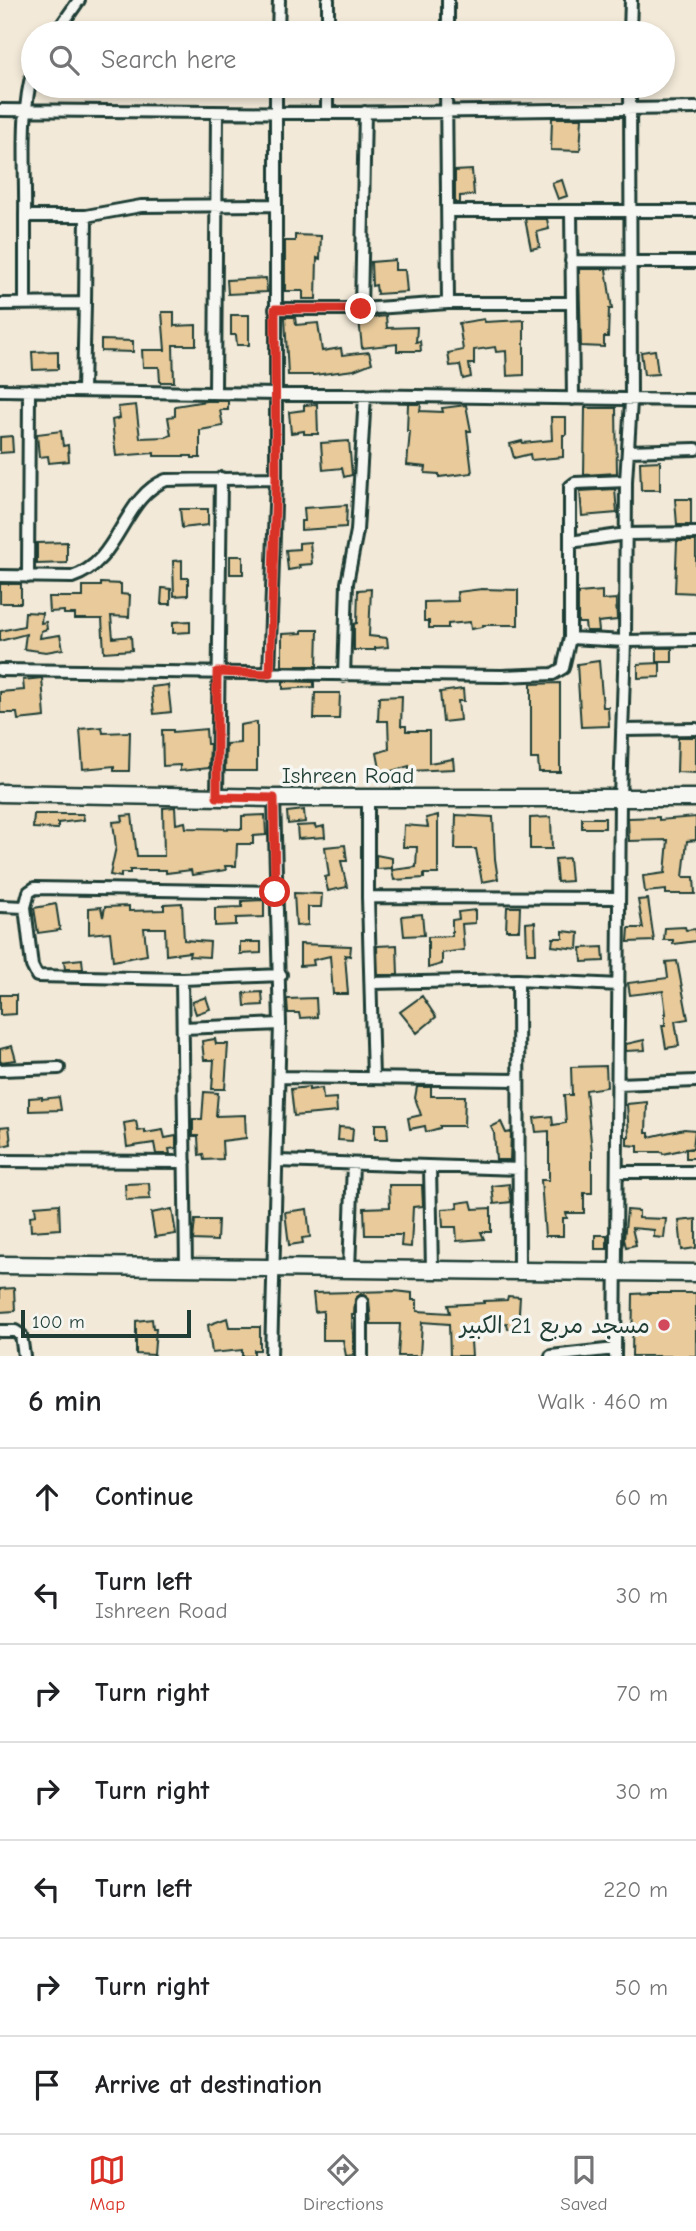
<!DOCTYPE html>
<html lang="en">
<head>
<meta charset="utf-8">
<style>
	body { margin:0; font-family:"Comic Neue","Playpen Sans Arabic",sans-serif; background:#f6f6f6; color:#202124 }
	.scale { position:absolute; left:21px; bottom:18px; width:170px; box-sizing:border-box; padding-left:7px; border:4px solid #1f3d34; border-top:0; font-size:19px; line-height:24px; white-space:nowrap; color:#1f3d34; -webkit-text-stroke:5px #f6f6f2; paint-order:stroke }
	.stop { position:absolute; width:21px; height:21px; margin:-16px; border:5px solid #d93025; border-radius:50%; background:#fff }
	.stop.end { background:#d93025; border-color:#fff; box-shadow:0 2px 7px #0008 }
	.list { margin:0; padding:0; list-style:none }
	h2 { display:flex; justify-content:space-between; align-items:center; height:91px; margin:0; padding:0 28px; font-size:30px }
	h2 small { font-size:23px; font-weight:400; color:#757577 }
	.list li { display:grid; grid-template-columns:46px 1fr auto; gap:21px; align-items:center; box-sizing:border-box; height:98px; padding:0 28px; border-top:2px solid #e0e0e0 }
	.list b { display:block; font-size:26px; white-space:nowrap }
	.list p { margin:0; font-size:23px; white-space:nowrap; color:#757577 }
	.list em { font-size:23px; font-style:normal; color:#757577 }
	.icon { flex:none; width:38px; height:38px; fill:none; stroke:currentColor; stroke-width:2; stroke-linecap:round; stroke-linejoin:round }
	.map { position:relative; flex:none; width:696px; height:1356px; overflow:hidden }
	.search { position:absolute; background:#fff; box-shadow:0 4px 10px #0003; left:21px; right:21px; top:21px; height:77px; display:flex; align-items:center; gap:18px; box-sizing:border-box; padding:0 24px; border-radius:38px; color:#757577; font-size:26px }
	.sheet { height:777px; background:#fff }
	nav { display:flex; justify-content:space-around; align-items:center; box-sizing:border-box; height:98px; border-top:2px solid #e0e0e0; background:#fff; font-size:19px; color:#757577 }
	nav a { display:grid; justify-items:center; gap:4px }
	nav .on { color:#d93025 }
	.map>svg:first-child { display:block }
	.building { fill:#e8ca9b; stroke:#1f3d34; stroke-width:2 }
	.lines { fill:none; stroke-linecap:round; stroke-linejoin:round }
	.street-casing { stroke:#1f3d34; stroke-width:16 }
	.secondary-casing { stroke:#1f3d34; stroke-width:21 }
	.street { stroke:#f6f6f2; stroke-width:10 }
	.secondary { stroke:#f6f6f2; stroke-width:16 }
	.route { stroke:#d93025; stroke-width:9 }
	.poi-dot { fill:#d1495b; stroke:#f6f6f2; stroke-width:2.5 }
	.labels { text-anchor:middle; stroke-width:7; stroke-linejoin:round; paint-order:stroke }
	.street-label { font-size:23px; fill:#1f3d34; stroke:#f6f6f2 }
	.poi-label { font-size:23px; fill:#1f3d34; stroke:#f6f6f2; text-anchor:end }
</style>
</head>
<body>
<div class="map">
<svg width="696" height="1356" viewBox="0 0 696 1356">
	<rect width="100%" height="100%" fill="#f2e9d8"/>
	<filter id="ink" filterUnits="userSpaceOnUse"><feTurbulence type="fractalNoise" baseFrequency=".0143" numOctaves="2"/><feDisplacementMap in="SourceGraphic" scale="14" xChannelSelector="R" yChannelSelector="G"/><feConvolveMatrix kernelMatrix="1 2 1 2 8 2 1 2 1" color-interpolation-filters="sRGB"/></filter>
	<g filter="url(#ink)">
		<path class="building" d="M552 118H582L580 151 551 150Z
			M472 170 474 195 460 196V203H455V171Z
			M562 180 567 196 558 199 552 183Z
			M525 219H547L549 229 537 232 540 247 531 249Z
			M295 235 321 236 320 259 317 258 316 299H303V291H285V241H295Z
			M395 260V270H405L407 292 377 294 376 285 372 286 371 262Z
			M579 269H606L612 309H609L608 337H604V347L581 346Z
			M266 278 267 292 228 294 227 280Z
			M162 312H174V326L196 325V345H173L174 382H160L159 367H143L142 350H165Z
			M231 315H249V345H237L236 335H231Z
			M386 316 387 328 417 327 416 342 420 341 421 351H397V344L362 348 359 319Z
			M285 317H295L296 325 318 323 322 351 341 348 342 355 369 352 372 363 354 370 314 375H288Z
			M484 319 485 322 524 320V375L507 376 506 351 496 352 495 347 474 350V364H469L471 377 463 379 460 365 450 366 448 353 463 350 459 323Z
			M101 340 133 341V352L101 351Z
			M655 350 658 374 644 375 641 352Z
			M58 351V369L33 370 32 352Z
			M206 401H228V410H220L223 426 200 430V458H192V456H154V453L116 456 112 420 120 418 118 407 136 405 140 438 166 437 171 435 168 417 175 416V406Z
			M317 404 318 434H304V431L291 433 289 412 304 410V405Z
			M408 404H421L420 411 443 412 442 408 466 405 471 431H467L472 473 439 477V474L425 473 426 467 407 465 410 431H407Z
			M585 408H616L617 473 584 475Z
			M551 417H566V435H563V457L531 460 530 454 514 458 510 444 522 441 523 443 552 440Z
			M61 431 63 446 68 445 69 461 49 463 48 456 39 457 37 434Z
			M12 436 13 452 0 453V437Z
			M349 441 352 475 344 477 342 468 323 470 321 443Z
			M660 461V490H641L640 462Z
			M615 489 617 513 582 516 580 491Z
			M675 499H691V525H677Z
			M347 505 346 527 301 530V521H305L304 508Z
			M180 509H208V525L182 528Z
			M677 541H696V593L675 592Z
			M67 542V563L37 564V543Z
			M310 542 312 564 299 565 300 568 288 570 286 550 299 549V543Z
			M230 556H243V574H230Z
			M182 560V578H188V595L174 596 173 561Z
			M101 583 121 584V594L130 595 129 617 111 616 113 638 131 636 132 650 104 652 102 619H75V614H64V611L49 612 48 597H83V586H101Z
			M0 584H21V603H0Z
			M162 588 171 589V604H161Z
			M371 589 369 636 387 638 388 647 375 648V650H354V624L357 623 358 590Z
			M482 589 518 590V625H483V627L471 629 470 622 448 624V628H429V621H424V602L458 601 457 592Z
			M602 591V600L616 599 617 620 598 622 599 631H586L585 623H578V593Z
			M25 612 42 613 41 623 46 622 47 629 41 631 40 638 60 635 63 649 46 652 24 649 26 634 0 641V631L24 626Z
			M190 621V632L173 633V622Z
			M302 630H318L317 666H282V634L302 633Z
			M657 648H672V662H657Z
			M599 661 603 707H608L609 726 581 727 577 664Z
			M660 663V677L638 678V664Z
			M42 678 45 717 18 720 17 713H0V692L24 690 23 680Z
			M283 681 314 682V687L283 689Z
			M560 683V772H539L538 759H531V684Z
			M168 685 171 712 154 714 151 687Z
			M463 689 464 701H458L460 720 443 722 440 692Z
			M315 693H340L339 719H314Z
			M402 696 401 726H406V731H429V763L453 759 454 769 409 771V766L381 774 377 753 389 749 388 721H378L379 697Z
			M257 722V771H225L226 744 240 743V725Z
			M102 727 103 733 130 732 129 771H114V766L83 769 80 729Z
			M206 729 207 744H210L209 768 180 771V765L163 766 162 730H173V732Z
			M678 737H696V773L677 772Z
			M175 807 176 824 185 822 186 828 242 829V816L265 815 266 835 253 836V844H237L236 866H225L226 870 192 875 191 870 166 873V870H130V873H121V877L110 875 116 847 113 822 123 821 122 816 132 815 137 856H164L163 808Z
			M304 810 305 822 288 824 287 812Z
			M34 814H83L84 820 58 823V829L33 828Z
			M438 815V874H424V878L394 880 392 870 416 867 417 847H403L404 825 428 827 426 818Z
			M456 815 493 817 495 859 498 879 482 882 476 849H455Z
			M551 817 552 849H530V818Z
			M659 817V820L696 817V840L687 841 683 877H694L695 894H666V890L645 892 643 876 665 873 668 840 629 841 628 818Z
			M582 818H605V828H582Z
			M315 825 316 828 324 826 325 837 298 839 297 826Z
			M345 845 347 861H341L347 887 328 891 325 877 329 876 325 847Z
			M376 855 392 858V868L376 869Z
			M569 858 571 881 557 882 555 859Z
			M294 893 322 894 321 907H308V925L296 926Z
			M648 899 654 941 628 942 629 928H643L638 900Z
			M264 900V917L236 918V925L215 926V908L242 907V901Z
			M182 903 184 940 210 942 209 957 189 956 190 952 166 955 165 928H144L147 955 113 961 110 932 89 934V908L101 907 103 917 105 907 129 906V911L164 910V904Z
			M56 904 60 930 38 933 34 908Z
			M507 907H520L519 930H506Z
			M475 910V923L462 924 464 950 442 953V964L428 968V937L452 936V920L459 919 458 912Z
			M422 914 424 935 404 936 402 916Z
			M535 922 536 953H527L526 923Z
			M685 927 686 930 696 929V941L673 944V940H664L665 928Z
			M563 931 579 933 578 949 552 946 553 938H563Z
			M240 942H261V953L240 954Z
			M300 944 351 946 350 956 345 955 348 994H333L330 956 313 960 314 965 300 966Z
			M397 945 398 975H378L377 946Z
			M603 947 604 961 582 962 581 948Z
			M82 959 83 969H65L64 961Z
			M677 961 688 1019 675 1021 679 1046 666 1048 662 1025H665V1014H666L663 991 630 995 628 983 668 978 666 962Z
			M262 992 263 1005 245 1006 244 993Z
			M0 995H16V1014L0 1015Z
			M422 996 436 1017 417 1033 400 1012Z
			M206 997 210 1009 196 1014 192 1002Z
			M316 998 317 1017 300 1018 299 1013H288L287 999Z
			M215 1039 216 1044H228L225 1089H212L214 1060H204L202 1041Z
			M644 1040 645 1050 626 1051V1044Z
			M12 1046 16 1060 0 1062V1049Z
			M606 1066 607 1087 586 1090 592 1152V1193H584V1213H566L567 1218H563V1236H545L541 1180H549V1131L536 1132 534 1118 552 1116 553 1125 566 1123 564 1095H572L571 1067Z
			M309 1087V1090L322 1088 323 1099 336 1098 337 1112 294 1116 291 1089Z
			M417 1087H431V1096H465L464 1126H440V1128L426 1132 425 1126 410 1129 408 1118 421 1115 415 1098Z
			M204 1092 218 1093 216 1116 245 1115 246 1138 222 1141 223 1159 204 1160 203 1154 199 1155 198 1136H193V1119H202Z
			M42 1097V1099L59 1097 61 1110 29 1111V1098Z
			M647 1102 646 1133H649V1137L684 1129 695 1130 693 1148 687 1149H696V1158H686V1149L663 1154 662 1152H638V1146L627 1145V1137H629L627 1104Z
			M136 1121 138 1131 145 1130V1133L163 1130 165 1138 176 1136V1148L169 1149 170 1154H156L154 1143 127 1147 124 1123Z
			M501 1122 506 1133 511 1132 510 1160H496L494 1133 491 1127Z
			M375 1124H387L388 1139H375Z
			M9 1126 11 1144 2 1146 0 1127Z
			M339 1127 353 1128 352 1141 338 1140Z
			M149 1183 150 1199 126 1200 125 1184Z
			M509 1184 511 1202 494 1204 492 1186Z
			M389 1185H422L423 1206 413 1207 411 1247 401 1246 402 1235H365L364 1208 390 1207Z
			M471 1201 473 1209 491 1208V1232H481L484 1239 457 1241 456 1227H443L442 1209 458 1208 457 1203Z
			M59 1204 60 1229 31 1231 30 1216 36 1215 35 1206Z
			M172 1209 176 1234 155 1237 151 1213Z
			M307 1209 310 1237 302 1238 303 1243 289 1245 285 1212Z
			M627 1210 639 1211V1218L666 1219 664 1238 654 1237V1230L632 1228 636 1245 626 1247 624 1239Z
			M696 1219V1248L682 1250 679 1221Z
			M195 1220H218L217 1241 193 1240Z
			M595 1235H607V1249H595Z
			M14 1288 15 1311 0 1312V1289Z
			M395 1291 412 1293V1300H417V1311L450 1313 448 1305 484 1303V1301L507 1300 508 1296 520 1297 518 1328 508 1329 507 1323 470 1327 472 1356H450L449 1324 422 1322 420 1356H398L400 1324H371L369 1299 361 1294 355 1299 354 1315H352L354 1355 346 1356 343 1340H323V1311L315 1312 313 1293Z
			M650 1293V1295V1293H696V1356H632L633 1294Z
			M227 1318 229 1327H260V1350H254V1356H242V1350L212 1353 208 1325Z
			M152 1319 153 1328H156L154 1355 136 1354V1321Z"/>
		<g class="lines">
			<defs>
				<path id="street" d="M56 33 79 0
					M278 33 279 0
					M328 33V0
					M448 33V0
					M630 33 631 0
					M33 71C20 112 26 172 25 216H86L141 206 275 205
					M446 86 448 303
					M0 110 327 113 696 108
					M327 113V86
					M448 211H696
					M571 211 573 399
					M571 261 696 262
					M0 304 85 303 86 216
					M25 304V216
					M275 309H361L448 303H571
					M361 309 365 112
					M0 390 696 400
					M83 390 85 303
					M215 393 217 113
					M628 451 696 449
					M570 542 626 534 696 533
					M0 576 72 577C120 562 122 497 166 480L276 478
					M28 577 29 390
					M570 638 625 641 696 640
					M0 670 502 676 553 674 563 668 570 638V487L575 483 626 481
					M269 674 276 478V86
					M344 676 347 583 357 531 365 395
					M622 730 696 729
					M217 797 221 478
					M368 798V897L373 1078
					M368 897 619 898
					M0 906 25 907 29 892 35 888 275 892
					M25 907 32 966 37 976 182 979 281 975
					M182 979 186 1267
					M518 980 519 1271
					M372 983 518 980 619 985
					M183 1028 280 1024
					M0 1070 59 1068
					M280 1077 518 1080
					M618 1084 696 1081
					M0 1161 185 1162
					M278 1161 519 1169
					M430 1167 432 1270
					M617 1172H696
					M349 1269 353 1164
					M362 1302V1356
					M0 1331H15L21 1335 24 1356
					M271 1356 280 1024 274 798
					M551 1356 615 1349
					M615 1356 620 798 625 641 626 481 631 401 630 86"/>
				<path id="secondary" d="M0 793 274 798H696
					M0 1265 696 1273"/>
			</defs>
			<use href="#street" class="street-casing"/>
			<use href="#secondary" class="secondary-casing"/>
			<use href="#street" class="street"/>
			<use href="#secondary" class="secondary"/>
		</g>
	</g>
	<g class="lines" filter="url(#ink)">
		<path class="route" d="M275 892 274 798 217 797V672L270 674 276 478 275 309H361"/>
	</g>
	<circle class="poi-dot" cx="664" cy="1325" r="7"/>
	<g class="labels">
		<g class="street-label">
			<text x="348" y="783">Ishreen Road</text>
		</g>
		<g class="poi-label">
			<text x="650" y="1333">مسجد مربع 21 الكبير</text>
		</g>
	</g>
</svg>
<div class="scale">100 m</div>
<div class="stop" style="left:275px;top:892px"></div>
<div class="stop end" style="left:361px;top:309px"></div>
<div class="search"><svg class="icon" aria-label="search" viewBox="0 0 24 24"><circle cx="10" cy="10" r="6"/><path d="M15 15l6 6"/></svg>Search here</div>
</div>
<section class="sheet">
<h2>6 min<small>Walk · 460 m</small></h2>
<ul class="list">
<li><svg class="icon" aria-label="ahead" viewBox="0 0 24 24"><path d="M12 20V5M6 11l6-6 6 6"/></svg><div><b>Continue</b></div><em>60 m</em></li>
<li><svg class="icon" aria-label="left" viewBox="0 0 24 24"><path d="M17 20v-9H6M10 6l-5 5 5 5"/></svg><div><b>Turn left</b><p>Ishreen Road</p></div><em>30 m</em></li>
<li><svg class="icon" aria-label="right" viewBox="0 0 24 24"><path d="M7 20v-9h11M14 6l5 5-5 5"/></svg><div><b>Turn right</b></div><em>70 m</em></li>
<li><svg class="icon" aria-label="right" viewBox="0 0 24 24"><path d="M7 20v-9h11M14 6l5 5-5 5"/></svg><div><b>Turn right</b></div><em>30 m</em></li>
<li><svg class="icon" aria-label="left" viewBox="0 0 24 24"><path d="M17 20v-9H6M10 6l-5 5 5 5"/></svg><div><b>Turn left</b></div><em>220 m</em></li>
<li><svg class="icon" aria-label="right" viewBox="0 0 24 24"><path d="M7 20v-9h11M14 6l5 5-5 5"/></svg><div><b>Turn right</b></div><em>50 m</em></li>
<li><svg class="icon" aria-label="arrive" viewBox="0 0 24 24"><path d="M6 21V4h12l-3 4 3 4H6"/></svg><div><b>Arrive at destination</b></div></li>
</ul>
</section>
<nav>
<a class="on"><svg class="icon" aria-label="map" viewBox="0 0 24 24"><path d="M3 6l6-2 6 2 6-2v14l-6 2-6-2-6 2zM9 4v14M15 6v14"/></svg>Map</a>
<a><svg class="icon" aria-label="directions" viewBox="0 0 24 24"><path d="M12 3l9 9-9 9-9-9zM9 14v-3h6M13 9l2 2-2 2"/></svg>Directions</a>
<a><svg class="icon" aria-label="saved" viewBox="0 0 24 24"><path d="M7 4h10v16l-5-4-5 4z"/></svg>Saved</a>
</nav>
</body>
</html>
